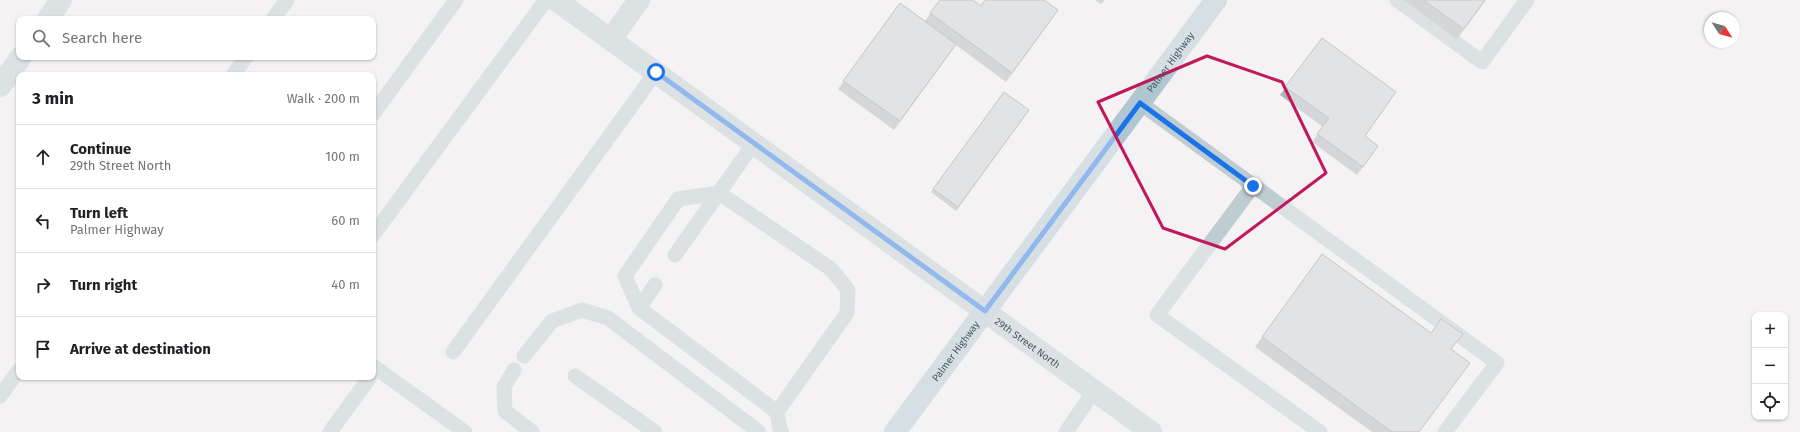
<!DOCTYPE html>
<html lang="en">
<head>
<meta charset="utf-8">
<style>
	body { margin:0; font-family:"Fira Sans",sans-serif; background:#f2f2f2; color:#202124 }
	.controls { position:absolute; right:12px; bottom:12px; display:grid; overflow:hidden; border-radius:8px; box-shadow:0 1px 3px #0004 }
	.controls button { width:36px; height:36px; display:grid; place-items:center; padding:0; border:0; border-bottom:1px solid #e0e0e0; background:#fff; color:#202124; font:20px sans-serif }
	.compass { position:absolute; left:1704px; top:12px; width:36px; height:36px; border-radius:50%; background:#fff; box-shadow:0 1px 3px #0004; rotate:126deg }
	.stop { position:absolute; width:12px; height:12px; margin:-9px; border:3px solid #1a73e8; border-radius:50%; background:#fff }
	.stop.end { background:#1a73e8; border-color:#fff; box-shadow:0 1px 4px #0008 }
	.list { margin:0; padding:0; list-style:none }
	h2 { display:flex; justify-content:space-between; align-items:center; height:52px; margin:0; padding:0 16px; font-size:17px }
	h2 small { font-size:13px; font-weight:400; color:#757577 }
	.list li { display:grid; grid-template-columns:26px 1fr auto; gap:12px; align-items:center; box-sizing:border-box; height:64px; padding:0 16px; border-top:1px solid #e0e0e0 }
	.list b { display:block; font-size:15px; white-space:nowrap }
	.list p { margin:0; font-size:13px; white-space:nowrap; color:#757577 }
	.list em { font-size:13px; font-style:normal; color:#757577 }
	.icon { flex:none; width:22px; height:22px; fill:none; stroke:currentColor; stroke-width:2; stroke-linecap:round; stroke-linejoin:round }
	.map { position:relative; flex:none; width:1800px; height:432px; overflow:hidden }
	.search { position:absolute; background:#fff; box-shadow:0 1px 3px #0004; left:16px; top:16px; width:360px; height:44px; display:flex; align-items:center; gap:10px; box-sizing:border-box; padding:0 14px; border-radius:8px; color:#757577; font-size:15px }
	.panel { position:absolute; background:#fff; box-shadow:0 1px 3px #0004; left:16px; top:72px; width:360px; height:308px; border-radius:8px }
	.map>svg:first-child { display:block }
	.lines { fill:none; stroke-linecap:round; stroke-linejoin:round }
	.service { stroke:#bfccd2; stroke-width:15 }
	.minor { stroke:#bfccd2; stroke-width:22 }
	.tertiary { stroke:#bfccd2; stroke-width:22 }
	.primary { stroke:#b0c7d2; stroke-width:22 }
	.wall { fill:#afb3b6 }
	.building { fill:#ccd0d4; stroke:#8f9294 }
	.route { stroke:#1a73e8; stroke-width:5 }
	.marked { fill:none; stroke:#c2185b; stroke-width:3; stroke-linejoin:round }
	.labels { text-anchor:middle; stroke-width:3.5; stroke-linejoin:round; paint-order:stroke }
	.street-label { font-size:10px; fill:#485961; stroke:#fff }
</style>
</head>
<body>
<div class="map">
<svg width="1800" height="432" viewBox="0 0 1800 432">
	<rect width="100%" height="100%" fill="#f4f2f2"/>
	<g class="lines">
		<path class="service" d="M1397 0 1482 62 1527 0
			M273 19 287 0
			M233 75 246 57
			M1140 103 1497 363 1445 432
			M373 114 456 0
			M1253 186 1157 315 1320 432
			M373 235 546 0
			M675 255 754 143
			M655 285 639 308 777 412
			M639 308 625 276 678 199 719 193 831 269 848 290 847 313 777 412 780 430 782 432
			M453 352 656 72
			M524 356 552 321 582 310 608 318 759 432
			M373 366 465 432
			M514 370 504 387 505 411 532 432
			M575 376 655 432
			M0 396 19 370
			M330 432 370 377
			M1066 432 1094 391"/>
		<path class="minor" d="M48 19 61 0
			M611 39 639 0
			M0 86 21 57"/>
		<path class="tertiary" id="s1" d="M556 0 1151 432"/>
		<path class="primary" id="s2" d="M895 432 1216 0"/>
	</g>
	<path class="wall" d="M940 0 981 6 1052 19 1006 82 956 45 894 130 838 89 900 3 925 21Z
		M1095 0H1105L1101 4Z
		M1403 0H1486L1457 39Z
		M1322 38 1365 136 1378 146 1357 175 1312 142 1323 127 1280 95Z
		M1004 92 1029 110 956 211 931 192Z
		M1322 254 1431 333 1452 349 1419 432H1372L1255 347Z"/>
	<path class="building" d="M940 0H973L981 6 985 0H1044L1058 10 1012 73 930 13Z
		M1423 0H1485L1464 29Z
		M900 3 956 44 900 121 843 81Z
		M1322 38 1396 92 1365 136 1378 146 1363 167 1317 134 1329 118 1285 87Z
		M1004 92 1029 110 958 207 933 189Z
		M1322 254 1431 333 1441 319 1463 334 1451 349 1470 363 1419 432H1392L1262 337Z"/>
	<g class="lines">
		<path class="route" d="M656 72 985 311 1140 103 1253 186"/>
	</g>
	<path d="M0 0H1800V432H0ZM1207 56 1282 82 1326 173 1225 249 1163 228 1098 102Z" fill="#f4f2f2" fill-opacity=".55" fill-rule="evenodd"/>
	<path class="marked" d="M1207 56 1282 82 1326 173 1225 249 1163 228 1098 102Z"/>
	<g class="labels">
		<g class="street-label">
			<text dy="4" stroke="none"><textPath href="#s2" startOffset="461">Palmer Highway</textPath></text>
			<text dy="4" stroke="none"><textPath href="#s1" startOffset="583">29th Street North</textPath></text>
			<text dy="4" stroke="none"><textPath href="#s2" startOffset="101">Palmer Highway</textPath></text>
		</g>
	</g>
</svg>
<div class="controls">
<button>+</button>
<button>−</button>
<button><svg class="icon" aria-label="locate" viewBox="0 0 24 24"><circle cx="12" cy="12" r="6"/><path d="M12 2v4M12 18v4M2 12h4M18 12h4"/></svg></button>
</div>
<svg class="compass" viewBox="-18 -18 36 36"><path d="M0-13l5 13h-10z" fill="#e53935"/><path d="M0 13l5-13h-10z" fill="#757577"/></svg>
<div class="stop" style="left:656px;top:72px"></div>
<div class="stop end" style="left:1253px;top:186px"></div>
<div class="search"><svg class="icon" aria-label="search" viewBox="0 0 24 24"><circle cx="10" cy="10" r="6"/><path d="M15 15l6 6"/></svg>Search here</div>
<section class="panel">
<h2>3 min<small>Walk · 200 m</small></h2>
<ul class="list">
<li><svg class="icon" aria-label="ahead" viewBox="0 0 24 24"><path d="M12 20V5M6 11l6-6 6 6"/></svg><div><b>Continue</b><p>29th Street North</p></div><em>100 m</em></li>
<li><svg class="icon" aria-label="left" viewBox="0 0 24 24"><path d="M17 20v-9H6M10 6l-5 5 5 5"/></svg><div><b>Turn left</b><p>Palmer Highway</p></div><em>60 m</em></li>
<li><svg class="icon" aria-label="right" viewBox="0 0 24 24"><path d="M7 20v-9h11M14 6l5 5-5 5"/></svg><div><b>Turn right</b></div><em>40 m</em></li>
<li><svg class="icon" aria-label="arrive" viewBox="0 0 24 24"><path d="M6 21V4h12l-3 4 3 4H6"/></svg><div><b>Arrive at destination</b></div></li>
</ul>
</section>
</div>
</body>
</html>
